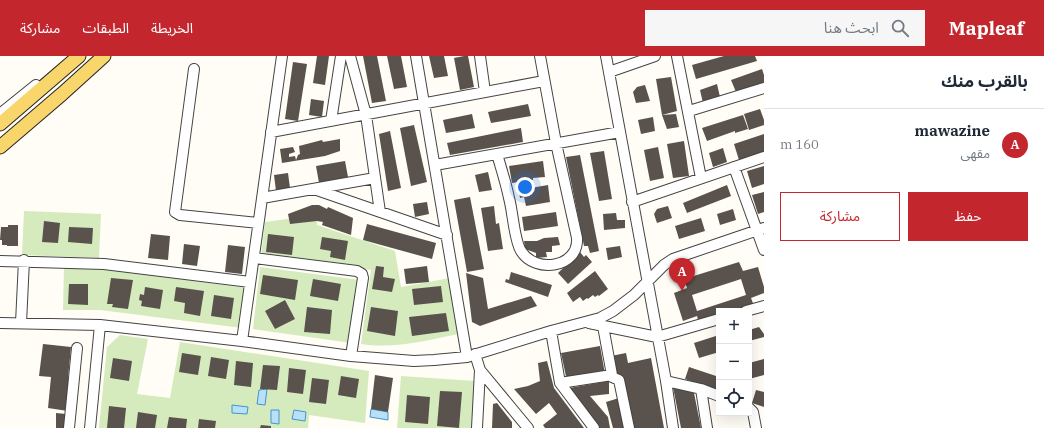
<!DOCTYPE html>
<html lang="ar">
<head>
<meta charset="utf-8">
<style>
	body { margin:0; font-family:"IBM Plex Serif","Noto Sans Arabic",serif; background:#f6f6f7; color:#1f2937; direction:rtl }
	.controls { position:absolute; right:12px; bottom:12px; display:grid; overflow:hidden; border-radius:0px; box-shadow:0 4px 16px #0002 }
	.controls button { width:36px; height:36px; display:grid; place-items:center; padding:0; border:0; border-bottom:1px solid #e0e1e3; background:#fff; color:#1f2937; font:20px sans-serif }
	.you { position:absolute; left:525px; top:131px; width:14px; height:14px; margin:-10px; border:3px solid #fff; border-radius:50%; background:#1a73e8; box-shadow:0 0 0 6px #1a73e833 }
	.badge { display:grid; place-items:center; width:26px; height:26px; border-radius:50%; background:#c4262e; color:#fff; font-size:13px; font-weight:700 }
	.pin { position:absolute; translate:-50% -33px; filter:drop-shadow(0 1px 2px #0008) }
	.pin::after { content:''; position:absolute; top:21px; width:14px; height:12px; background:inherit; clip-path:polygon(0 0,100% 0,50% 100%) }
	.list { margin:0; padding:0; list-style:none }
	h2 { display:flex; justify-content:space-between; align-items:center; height:52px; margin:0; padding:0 16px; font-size:17px }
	h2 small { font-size:13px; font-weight:400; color:#747a83 }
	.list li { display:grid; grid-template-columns:26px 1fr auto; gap:12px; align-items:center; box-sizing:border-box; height:72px; padding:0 16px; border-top:1px solid #e0e1e3 }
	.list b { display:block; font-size:15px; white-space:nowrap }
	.list p { margin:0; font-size:13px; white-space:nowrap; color:#747a83 }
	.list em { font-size:13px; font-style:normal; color:#747a83 }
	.actions { display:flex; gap:8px; padding:12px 16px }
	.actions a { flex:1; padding:9px 0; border:1px solid #c4262e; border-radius:0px; text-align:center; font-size:14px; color:#c4262e }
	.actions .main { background:#c4262e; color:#fff }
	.icon { flex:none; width:22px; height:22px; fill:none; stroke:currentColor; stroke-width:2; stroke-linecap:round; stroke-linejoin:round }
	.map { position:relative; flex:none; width:764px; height:372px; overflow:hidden; direction:ltr }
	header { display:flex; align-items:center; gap:24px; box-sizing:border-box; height:56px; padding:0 20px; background:#c4262e; color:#fff }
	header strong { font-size:19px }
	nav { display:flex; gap:22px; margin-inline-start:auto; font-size:14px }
	.search { width:280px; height:36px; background:#f6f6f7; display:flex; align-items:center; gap:10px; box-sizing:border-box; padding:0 14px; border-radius:0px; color:#747a83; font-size:15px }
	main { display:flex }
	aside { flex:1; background:#fff }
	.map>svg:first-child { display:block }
	.green { fill:#d5ebbd }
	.water { fill:#b9e0f7; stroke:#3f96cf }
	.building { fill:#5a524d; fill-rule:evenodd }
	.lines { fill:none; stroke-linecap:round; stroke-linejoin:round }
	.minor-casing { stroke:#444; stroke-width:12 }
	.major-casing { stroke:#222; stroke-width:15 }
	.minor { stroke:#fff; stroke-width:10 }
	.major { stroke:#f9d66b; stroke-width:13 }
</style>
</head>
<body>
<header>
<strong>Mapleaf</strong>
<div class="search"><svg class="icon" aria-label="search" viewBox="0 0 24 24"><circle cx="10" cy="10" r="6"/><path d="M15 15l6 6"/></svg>ابحث هنا</div>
<nav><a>الخريطة</a><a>الطبقات</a><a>مشاركة</a></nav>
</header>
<main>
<aside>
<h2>بالقرب منك<small></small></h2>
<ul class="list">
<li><span class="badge">A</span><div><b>mawazine</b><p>مقهى</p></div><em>160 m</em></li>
</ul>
<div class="actions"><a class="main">حفظ</a><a>مشاركة</a></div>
</aside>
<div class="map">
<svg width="764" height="372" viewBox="0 0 764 372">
	<rect width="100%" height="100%" fill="#fffdf5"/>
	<path class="green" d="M24 155 101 158 99 202 22 199Z
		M317 159V169L395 195 401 231 450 222 458 278C426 285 394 293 361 288L371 214 261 199 265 166Z
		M260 211 360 224 351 287 253 273Z
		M64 212 103 213 247 232 242 272 100 254H63Z
		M120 279 148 283 137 338 170 342 180 286 369 315 365 367 309 359 308 372H99L107 291Z
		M401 320 475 325 472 372H397Z"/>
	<path class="water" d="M267 333 265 349 257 348 259 334Z
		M232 349 248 351 247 358 232 357Z
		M371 353 388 356V364L370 361Z
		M271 354H279V368L271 367Z
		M294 354 306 356 305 365 292 363Z"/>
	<path class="building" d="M317 0H329L325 29 313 27Z
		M363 0H377L386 45 372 47Z
		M387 0H401L407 31 394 33Z
		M429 0H444L448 20 434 22Z
		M464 0H468L474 31 460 34 454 2Z
		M724 0H755L757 5 696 23 692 9Z
		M293 6 307 8 298 65 285 63Z
		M762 13 764 19V26L736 36 731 24Z
		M671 21 677 55 662 59 656 23Z
		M717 28 720 41 703 47 700 34Z
		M645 29 650 45 636 47 633 36 637 31Z
		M311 43 324 45 322 61 309 59Z
		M528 48 531 60 491 67 488 56Z
		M760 53 764 64V69L749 74 744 58Z
		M472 58 475 72 446 77 443 64Z
		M676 58 679 71 667 73 662 59Z
		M743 59 748 73 735 77V75L707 85 702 72Z
		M653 61 655 75 641 78 638 64Z
		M414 69 427 126 411 130 400 72Z
		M521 72 523 86 450 99 447 87Z
		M390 75 401 132 388 135 379 78Z
		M764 78V97L739 104 734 88Z
		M340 83V95L325 100 282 107 280 93 293 91 295 96 289 98V101L295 100 296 104 298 99 300 98 299 90 322 84 323 86Z
		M684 85 689 120 673 122 667 88Z
		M658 91 664 122 650 125 644 94Z
		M723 92 727 106 713 111 709 97Z
		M604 95 612 143 599 145 590 97Z
		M580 99 599 195 590 197 588 190H584L566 101Z
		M345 105 348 121 319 127 316 110Z
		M543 105 545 121 533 122V124L512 127 509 110Z
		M764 110V128L752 132 747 115Z
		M488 116 492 134 479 136 475 119Z
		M288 117 290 132 276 135 274 119Z
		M548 129 550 146 526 150 524 141 520 142 519 134Z
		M727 129 731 140 687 157 683 147Z
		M764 136V156L758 158 752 139Z
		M470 141 484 213 467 216 454 144Z
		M427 146 429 158 415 161 413 148Z
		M312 149H319L327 153 328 151 353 162 351 179 322 169 323 166 317 165 290 168 288 158Z
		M494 150 496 168 499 167 503 193 488 195 481 152Z
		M668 150 672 162 657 167 654 158 657 153Z
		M733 153 736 164 720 169 717 158Z
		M556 156 558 170 524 175 522 161Z
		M616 157 617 164H625V172L604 174 603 158Z
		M701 162 705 175 679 183 675 170Z
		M44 165 60 167 58 187 42 186Z
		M367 168 436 187 432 203 363 184Z
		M8 169H18V190H7V189H2V184H0L1 171H8Z
		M69 171 93 172 92 188 68 186Z
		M151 178 170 180 168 204 148 202Z
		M268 178 294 181 292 199 266 196Z
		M322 181 348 185 345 204 330 201 331 195 320 193Z
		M558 181 560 189 552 190V196H546L547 201 536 202V197L525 193 524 185H537L544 182Z
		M184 188 200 190 197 210 182 208Z
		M228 189 245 191 242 218 225 216Z
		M620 190 622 201 608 204 606 192Z
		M580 196 584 201 586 199 592 206 568 228 558 217Z
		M739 206 743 215 758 211 764 231V237L751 242 754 250 738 255H719V261L699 268 697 260 683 265 674 237 687 232 684 223ZM741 223 746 239 697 255 692 239Z
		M376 210 384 211 383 221 395 223 392 236 372 233Z
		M427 210 429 226 406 228 404 213Z
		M595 215 608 233 599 240 598 239 595 241 593 239 588 243 587 242 583 245 580 241 573 246 567 237Z
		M511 216 552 229 548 241 505 226 506 223 509 224Z
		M466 217 483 222 488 253 531 240 537 250 480 270 472 266Z
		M263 219 298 224 295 244 260 238Z
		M111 222 133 224 128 253 112 251 113 248H107Z
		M313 223 341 228 338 245 310 240Z
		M69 228H88V249L68 248Z
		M441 230 443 246 414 249 412 233Z
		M145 231 163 234 160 253 141 250 142 245 139 244 140 238 144 239Z
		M176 231 204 235 200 260 184 257 185 247 174 245Z
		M214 239 234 242 231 263 211 260Z
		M285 244 295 263 275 273 265 255Z
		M307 251 332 254 330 278 304 276Z
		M371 251 398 255 395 280 367 275Z
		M446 257 449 275 412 280 409 261Z
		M759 271 764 278V281L749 285V274Z
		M719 279V296L699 302 694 287Z
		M43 288 71 291 68 322 71 323 68 355 48 352 51 321 39 320Z
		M600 290 605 318 567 325 561 297Z
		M182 297 201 300 198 319 179 316Z
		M626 297 628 307 651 302 664 372H631L620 318H614L611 300Z
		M211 301 229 304 226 323 208 320Z
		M113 302 132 305 129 325 110 322Z
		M764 303V319L749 323V307Z
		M236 305 253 307 251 331 234 329Z
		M547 305 554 332 584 372H545L543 369 557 358 549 347 536 358 514 333 528 330 540 325 538 307Z
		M263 309 280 310 277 334 260 333Z
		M689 311 719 321V335L685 323Z
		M289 312 306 314 303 338 287 336Z
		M375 319 393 322 388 356 371 353Z
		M341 320 359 323 356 342 338 339Z
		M312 322 329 324 326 348 309 346Z
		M609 325V338L590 340 608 361 610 372H596L569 332Z
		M673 331 694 337 701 372H681Z
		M756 334 764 336V351L752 347Z
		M440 335 462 336 459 372 437 370Z
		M407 339 430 341 428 368 405 366Z
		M619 342 626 372H613L606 346Z
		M497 347 512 366V372H492L493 348Z
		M109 350 126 352 124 372H107Z
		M138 356 157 359 155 372H136Z
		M56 357 66 358V372H56Z
		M169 361 187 363 186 372H167Z
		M199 363 216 365 215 372H198Z
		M261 369 271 370V372H260Z"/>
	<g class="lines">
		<defs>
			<path id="minor" d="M350 0 366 59 380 156
				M416 0 467 301
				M480 0 485 36
				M606 0 666 325 673 372
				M677 0 701 122
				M194 13 175 156 180 159 258 167
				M609 16 655 0
				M689 55 764 32
				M0 58 36 29
				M331 65 341 0
				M271 76 544 25
				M497 98C501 112 506 127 509 142 513 156 514 184 521 195 535 218 579 212 577 182L556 87 540 0
				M435 109 620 76
				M734 111 764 194
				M314 133 447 179
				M262 142 375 122
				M632 146 764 101
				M254 202 357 215 362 218 363 222 351 300
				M0 205 104 208 250 226
				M746 255 764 250
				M0 267 100 269 242 285 351 300 414 305 434 304 467 301 551 275 600 262 613 255 634 239 664 209 673 203 764 172
				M21 267 24 204
				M589 267 657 281 719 263
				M603 270 612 319V321L619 324 629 372
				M551 275 560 327 594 372
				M242 285 282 0
				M475 298 480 314 477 372
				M480 314 528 372
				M666 325 701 333 707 372
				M560 327 612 319
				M701 333 719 340
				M749 352 753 356 756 372
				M69 372 77 292
				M90 372 100 269"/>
			<path id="major" d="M0 68 79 0
				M0 91 62 38 104 0"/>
		</defs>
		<use href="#minor" class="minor-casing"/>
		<use href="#major" class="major-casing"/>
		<use href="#minor" class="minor"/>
		<use href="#major" class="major"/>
	</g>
</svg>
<div class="controls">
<button>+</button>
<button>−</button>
<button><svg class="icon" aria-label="locate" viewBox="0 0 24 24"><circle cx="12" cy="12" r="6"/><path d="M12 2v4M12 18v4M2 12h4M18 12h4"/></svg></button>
</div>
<div class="you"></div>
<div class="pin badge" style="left:682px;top:235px">A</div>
</div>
</main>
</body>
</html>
